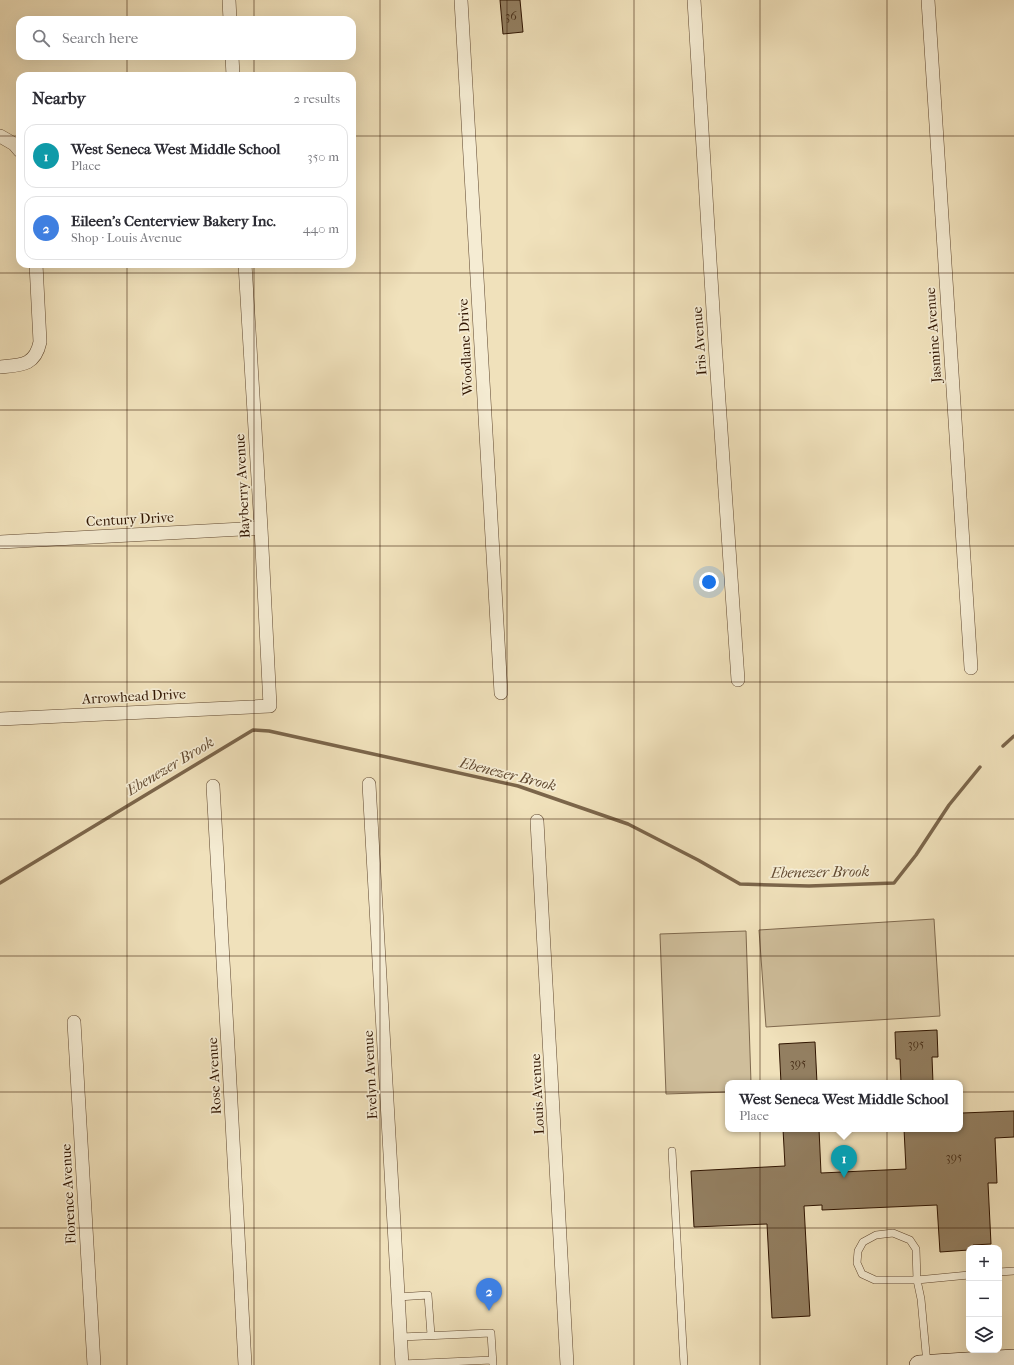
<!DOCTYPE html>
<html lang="en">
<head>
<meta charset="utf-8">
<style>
	body { margin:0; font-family:"IM FELL French Canon",serif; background:#f7f7f7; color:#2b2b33 }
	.controls { position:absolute; right:12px; bottom:12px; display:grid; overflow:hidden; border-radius:8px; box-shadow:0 4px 16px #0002 }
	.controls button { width:36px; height:36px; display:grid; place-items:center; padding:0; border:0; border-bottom:1px solid #e1e1e2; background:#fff; color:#2b2b33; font:20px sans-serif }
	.you { position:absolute; left:709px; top:582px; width:14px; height:14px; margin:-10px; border:3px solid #fff; border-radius:50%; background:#1a73e8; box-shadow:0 0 0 6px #1a73e833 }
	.badge { display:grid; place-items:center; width:26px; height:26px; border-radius:50%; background:#8f2418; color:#fff; font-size:13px; font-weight:700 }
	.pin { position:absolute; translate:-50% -33px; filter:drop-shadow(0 1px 2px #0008) }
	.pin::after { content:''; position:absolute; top:21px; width:14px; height:12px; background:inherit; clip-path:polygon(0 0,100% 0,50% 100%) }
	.popup { position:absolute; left:725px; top:1080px; width:238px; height:52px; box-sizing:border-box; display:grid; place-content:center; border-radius:8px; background:#fff; filter:drop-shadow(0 1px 3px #0005); font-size:13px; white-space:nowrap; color:#7c7c81 }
	.popup b { font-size:15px; color:#2b2b33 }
	.popup::after { content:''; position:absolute; left:50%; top:100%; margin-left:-8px; border:8px solid transparent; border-top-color:#fff }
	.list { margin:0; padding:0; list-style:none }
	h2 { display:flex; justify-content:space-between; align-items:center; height:52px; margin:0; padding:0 16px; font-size:17px }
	h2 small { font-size:13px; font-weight:400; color:#7c7c81 }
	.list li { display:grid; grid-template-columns:26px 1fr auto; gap:12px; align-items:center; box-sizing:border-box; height:64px; margin:0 8px 8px; padding:0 8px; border:1px solid #e1e1e2; border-radius:12px }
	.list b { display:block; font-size:15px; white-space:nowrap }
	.list p { margin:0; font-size:13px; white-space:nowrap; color:#7c7c81 }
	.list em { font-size:13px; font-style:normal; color:#7c7c81 }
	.icon { flex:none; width:22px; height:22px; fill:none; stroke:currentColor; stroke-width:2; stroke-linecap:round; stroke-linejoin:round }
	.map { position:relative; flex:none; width:1014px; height:1365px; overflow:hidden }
	.search { position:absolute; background:#fff; box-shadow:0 4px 16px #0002; left:16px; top:16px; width:340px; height:44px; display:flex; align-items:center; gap:10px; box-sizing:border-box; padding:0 14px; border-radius:12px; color:#7c7c81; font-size:15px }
	.panel { position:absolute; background:#fff; box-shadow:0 4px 16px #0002; left:16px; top:72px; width:340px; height:196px; border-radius:12px }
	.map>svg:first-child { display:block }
	.green { fill:#cfbe9b; stroke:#7f694e }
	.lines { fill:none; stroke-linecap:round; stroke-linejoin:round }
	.stream { stroke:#7b654a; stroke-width:3.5 }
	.building { fill:#937f61; stroke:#2f1400 }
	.lane-casing { stroke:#5f472f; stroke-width:8 }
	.street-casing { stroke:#5f472f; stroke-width:14 }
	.secondary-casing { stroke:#2f1400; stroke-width:20 }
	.lane { stroke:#f5ecd3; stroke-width:7 }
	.street { stroke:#f5ecd3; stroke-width:13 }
	.secondary { stroke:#f5ecd3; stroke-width:19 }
	.grid { fill:none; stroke:#2f1400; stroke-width:1; stroke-opacity:0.55 }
	.labels { text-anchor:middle; stroke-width:3.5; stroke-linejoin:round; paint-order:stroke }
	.number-label { font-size:12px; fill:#482f18 }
	.street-label { font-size:14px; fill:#2f1400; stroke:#f5ecd3 }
	.water-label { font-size:15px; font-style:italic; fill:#624a31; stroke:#f5ecd3 }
</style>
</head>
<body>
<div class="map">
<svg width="1014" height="1365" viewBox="0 0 1014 1365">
	<rect width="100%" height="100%" fill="#f0e1bb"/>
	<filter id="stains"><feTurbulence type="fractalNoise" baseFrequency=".005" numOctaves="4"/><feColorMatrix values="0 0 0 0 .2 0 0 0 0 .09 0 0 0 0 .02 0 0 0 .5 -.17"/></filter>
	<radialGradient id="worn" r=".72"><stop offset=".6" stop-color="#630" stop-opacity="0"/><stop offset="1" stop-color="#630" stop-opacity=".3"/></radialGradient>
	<path class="green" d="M934 919 940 1016 766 1027 759 930Z
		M746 931 751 1083H728V1092L666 1094 660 934Z"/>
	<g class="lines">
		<path class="stream" d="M1003 746 1014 736
			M0 883 253 730 269 731 518 786 628 824 698 860 740 884 809 886 894 883 916 855 949 805 980 767"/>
	</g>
	<path class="building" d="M500 0H520L523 32 503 34Z
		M937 1030 938 1057H932L933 1083H901L900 1059H896L895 1032Z
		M815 1042 817 1083H781L779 1044Z
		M1014 1111V1137L995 1138 997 1183H988L991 1244 973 1245V1248H969V1250L940 1252 937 1205 822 1210V1205L804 1206 810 1316 772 1318 767 1224 694 1227 691 1171 785 1166 783 1129H819L821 1173 906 1169 904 1129H960V1119L962 1118V1113Z"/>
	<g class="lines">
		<defs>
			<path id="lane" d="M672 1151 684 1365
				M999 1272 1014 1271
				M398 1297 428 1295 431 1335
				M401 1337 491 1333 493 1365
				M402 1364 492 1360
				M927 1364 921 1299 917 1280 916 1249 910 1240 893 1233 876 1235 863 1242 858 1251 857 1263 862 1274 875 1280H917L969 1275"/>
			<path id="street" d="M229 0 230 20
				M461 0 501 693
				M694 0 715 343 738 680
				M928 0 971 668
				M232 56 233 76
				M0 136 14 144 20 151
				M0 367C21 365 35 366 40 342L36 264
				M0 542 261 528
				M0 719 270 706 261 528 245 264
				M369 784 402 1365
				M213 786 229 1065 245 1365
				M537 821 567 1365
				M74 1022 94 1365"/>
			<path id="secondary" d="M919 1365 1014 1359"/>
		</defs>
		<use href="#lane" class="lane-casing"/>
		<use href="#street" class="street-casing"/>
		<use href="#secondary" class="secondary-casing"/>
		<use href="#lane" class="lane"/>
		<use href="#street" class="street"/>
		<use href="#secondary" class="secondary"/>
	</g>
	<path class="grid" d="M127 0V20M254 0V20M380 0V1365M507 0V1365M634 0V1365M760 0V1365M887 0V1365M127 56V76M254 56V76M0 136H20M352 136H1014M127 264V1365M254 264V1365M0 273H1014M0 410H1014M0 546H1014M0 682H1014M0 819H1014M0 956H1014M0 1092H1014M0 1228H1014"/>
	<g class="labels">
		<g class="number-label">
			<text x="511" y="20">36</text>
			<text x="916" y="1048">395</text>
			<text x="798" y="1067">395</text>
			<text x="954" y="1161">395</text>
		</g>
		<g class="street-label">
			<text transform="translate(933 335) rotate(-94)" y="5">Jasmine Avenue</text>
			<text transform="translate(699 341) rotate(-94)" y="5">Iris Avenue</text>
			<text transform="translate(465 347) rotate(-93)" y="5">Woodlane Drive</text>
			<text transform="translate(242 486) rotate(-93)" y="5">Bayberry Avenue</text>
			<text transform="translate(130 519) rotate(-3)" y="5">Century Drive</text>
			<text transform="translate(134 696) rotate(-3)" y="5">Arrowhead Drive</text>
			<text transform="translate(370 1075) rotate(-93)" y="5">Evelyn Avenue</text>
			<text transform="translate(214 1076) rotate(-93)" y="5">Rose Avenue</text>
			<text transform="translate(537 1094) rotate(-93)" y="5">Louis Avenue</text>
			<text transform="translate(68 1194) rotate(-93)" y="5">Florence Avenue</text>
		</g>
		<g class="water-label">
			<text transform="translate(170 766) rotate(-31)" y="5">Ebenezer Brook</text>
			<text transform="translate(508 774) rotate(14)" y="5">Ebenezer Brook</text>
			<text transform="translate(820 872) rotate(-1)" y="5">Ebenezer Brook</text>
		</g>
	</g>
	<rect width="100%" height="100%" filter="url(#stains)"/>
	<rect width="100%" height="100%" fill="url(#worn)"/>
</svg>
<div class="controls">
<button>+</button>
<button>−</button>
<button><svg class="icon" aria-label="layers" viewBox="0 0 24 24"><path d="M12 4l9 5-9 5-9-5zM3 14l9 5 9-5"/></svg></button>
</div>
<div class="you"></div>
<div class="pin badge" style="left:844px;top:1178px;background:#0f9aa8">1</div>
<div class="popup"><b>West Seneca West Middle School</b>Place</div>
<div class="pin badge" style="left:489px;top:1311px;background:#3f7fe0">2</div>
<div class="search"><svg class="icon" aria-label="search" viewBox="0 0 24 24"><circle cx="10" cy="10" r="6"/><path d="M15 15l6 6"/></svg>Search here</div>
<section class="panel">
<h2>Nearby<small>2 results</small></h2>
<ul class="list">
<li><span class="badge" style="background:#0f9aa8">1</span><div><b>West Seneca West Middle School</b><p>Place</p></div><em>350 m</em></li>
<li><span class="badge" style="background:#3f7fe0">2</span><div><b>Eileen's Centerview Bakery Inc.</b><p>Shop · Louis Avenue</p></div><em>440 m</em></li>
</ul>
</section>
</div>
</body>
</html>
